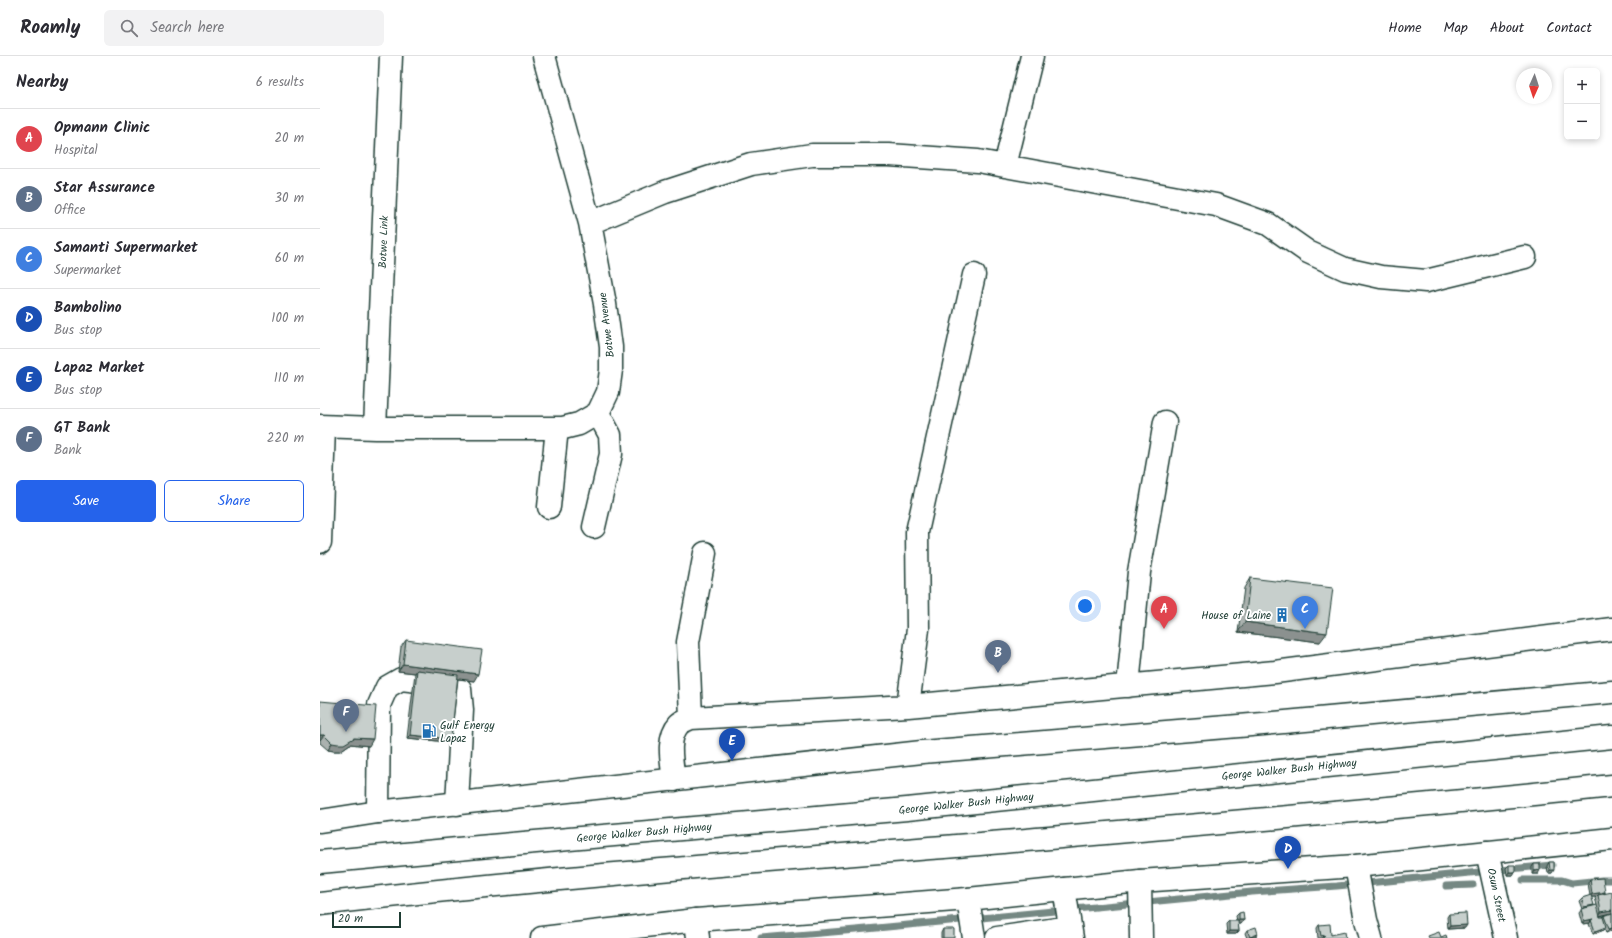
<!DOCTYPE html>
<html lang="en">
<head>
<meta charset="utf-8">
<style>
	body { margin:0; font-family:Kalam,sans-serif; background:#f2f2f3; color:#2b2b33 }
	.controls { position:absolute; right:12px; top:12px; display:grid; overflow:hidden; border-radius:6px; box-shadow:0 2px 6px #0003 }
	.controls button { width:36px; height:36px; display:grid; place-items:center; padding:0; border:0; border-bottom:1px solid #e1e1e2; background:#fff; color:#2b2b33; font:20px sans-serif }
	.compass { position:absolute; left:1196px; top:12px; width:36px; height:36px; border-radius:50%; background:#fff; box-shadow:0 2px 6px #0003; rotate:183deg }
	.scale { position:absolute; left:12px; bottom:10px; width:69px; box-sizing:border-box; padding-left:4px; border:2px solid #1f3d34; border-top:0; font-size:11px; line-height:14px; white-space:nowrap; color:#1f3d34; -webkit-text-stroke:3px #fff; paint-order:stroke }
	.you { position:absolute; left:765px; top:550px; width:14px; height:14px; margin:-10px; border:3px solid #fff; border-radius:50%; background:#1a73e8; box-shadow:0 0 0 6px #1a73e833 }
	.badge { display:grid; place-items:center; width:26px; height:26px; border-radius:50%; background:#2563eb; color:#fff; font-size:13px; font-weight:700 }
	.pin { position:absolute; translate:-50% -33px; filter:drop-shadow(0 1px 2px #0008) }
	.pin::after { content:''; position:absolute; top:21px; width:14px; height:12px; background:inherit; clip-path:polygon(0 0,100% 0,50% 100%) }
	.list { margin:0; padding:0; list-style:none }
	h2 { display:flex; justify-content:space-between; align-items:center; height:52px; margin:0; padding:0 16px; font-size:17px }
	h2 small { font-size:13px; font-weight:400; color:#7c7c81 }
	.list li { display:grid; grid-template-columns:26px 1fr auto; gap:12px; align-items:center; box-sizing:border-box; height:60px; padding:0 16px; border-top:1px solid #e1e1e2 }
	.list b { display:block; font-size:15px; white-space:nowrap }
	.list p { margin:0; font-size:13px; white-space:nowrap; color:#7c7c81 }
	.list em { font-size:13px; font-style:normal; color:#7c7c81 }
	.actions { display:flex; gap:8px; padding:12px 16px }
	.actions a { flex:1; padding:9px 0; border:1px solid #2563eb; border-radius:6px; text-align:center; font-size:14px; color:#2563eb }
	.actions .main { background:#2563eb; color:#fff }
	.icon { flex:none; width:22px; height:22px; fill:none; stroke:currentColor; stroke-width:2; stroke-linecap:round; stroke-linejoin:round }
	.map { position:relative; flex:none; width:1292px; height:882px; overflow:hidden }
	header { display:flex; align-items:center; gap:24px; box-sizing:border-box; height:56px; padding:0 20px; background:#fff; border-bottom:1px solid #e1e1e2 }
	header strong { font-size:19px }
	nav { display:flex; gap:22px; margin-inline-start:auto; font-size:14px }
	.search { width:280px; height:36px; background:#f2f2f3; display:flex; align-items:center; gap:10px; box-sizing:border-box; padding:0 14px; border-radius:6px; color:#7c7c81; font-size:15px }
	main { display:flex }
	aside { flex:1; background:#fff }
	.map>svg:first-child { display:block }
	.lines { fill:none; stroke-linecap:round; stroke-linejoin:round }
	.stream { stroke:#758883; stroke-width:7 }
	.minor-casing { stroke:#1f3d34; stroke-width:25 }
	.highway-casing { stroke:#1f3d34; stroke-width:25 }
	.minor { stroke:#fff; stroke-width:22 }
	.highway { stroke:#fff; stroke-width:22 }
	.wall { fill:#abb2af; stroke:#1f3d34; fill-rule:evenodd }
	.shaded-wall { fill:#8b918f; stroke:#1f3d34 }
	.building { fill:#c7cfcc; stroke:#1f3d34 }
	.labels { text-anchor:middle; stroke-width:4; stroke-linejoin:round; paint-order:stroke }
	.street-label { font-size:11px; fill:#1f3d34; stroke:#fff }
	.poi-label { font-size:11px; fill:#1f3d34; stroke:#fff; text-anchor:end }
</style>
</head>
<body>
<header>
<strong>Roamly</strong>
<div class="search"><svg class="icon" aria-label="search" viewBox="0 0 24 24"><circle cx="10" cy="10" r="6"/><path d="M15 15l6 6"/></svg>Search here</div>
<nav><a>Home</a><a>Map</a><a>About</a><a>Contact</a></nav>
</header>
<main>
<aside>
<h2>Nearby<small>6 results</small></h2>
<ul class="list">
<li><span class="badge" style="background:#e0444e">A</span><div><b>Opmann Clinic</b><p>Hospital</p></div><em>20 m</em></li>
<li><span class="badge" style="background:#5c6f8a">B</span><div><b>Star Assurance</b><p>Office</p></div><em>30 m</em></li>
<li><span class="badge" style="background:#3f7fe0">C</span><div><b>Samanti Supermarket</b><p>Supermarket</p></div><em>60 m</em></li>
<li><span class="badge" style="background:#1a4fb4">D</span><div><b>Bambolino</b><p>Bus stop</p></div><em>100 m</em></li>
<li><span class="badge" style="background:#1a4fb4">E</span><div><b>Lapaz Market</b><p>Bus stop</p></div><em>110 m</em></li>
<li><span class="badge" style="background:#5c6f8a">F</span><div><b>GT Bank</b><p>Bank</p></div><em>220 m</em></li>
</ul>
<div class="actions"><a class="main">Save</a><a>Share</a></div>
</aside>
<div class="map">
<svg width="1292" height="882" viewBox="0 0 1292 882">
	<rect width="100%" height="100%" fill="#fff"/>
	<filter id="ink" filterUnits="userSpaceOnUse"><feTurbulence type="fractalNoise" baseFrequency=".025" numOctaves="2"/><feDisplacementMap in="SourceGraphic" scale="8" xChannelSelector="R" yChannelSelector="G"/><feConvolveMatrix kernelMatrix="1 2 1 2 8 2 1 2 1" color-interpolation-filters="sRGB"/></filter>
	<g filter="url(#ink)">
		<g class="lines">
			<path class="stream" d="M1203 824H1242L1252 827 1282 824H1292
				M1126 830 1153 829
				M441 882 536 874 932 836 1017 830 1232 809"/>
			<defs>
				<path id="minor" d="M685 110 712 0
					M270 167 345 136 431 108 492 99H569L658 105 896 149 948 168 988 196 1025 213 1061 221 1106 225 1205 201
					M0 370 55 372H243L259 368 278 357 288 336 291 314V291L285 248 270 167 224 0
					M55 372 71 0
					M229 451 237 372
					M274 471 291 398 290 379 278 357
					M0 486 4 371
					M808 630 819 516 845 366
					M588 650 598 573 597 476 654 219
					M371 662 368 586 385 497
					M354 724C352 707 346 682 359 668 362 665 367 664 371 662L588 650 955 616 1292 573
					M58 756 59 649 67 631 81 623 125 628 140 633 142 654 137 748
					M1167 796 1186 882
					M1036 810 1046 864 1051 882
					M820 825 821 882
					M744 833 752 882
					M648 843 654 882
					M376 864 378 882
					M677 882 750 871"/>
				<path id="highway" d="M0 765 58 756 602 696 943 668 1292 636
					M0 806 159 791 587 753 1292 681
					M0 848C212 823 424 807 636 790 855 771 1074 753 1292 730
					M222 882 376 864 648 843 820 825 1036 810 1292 783"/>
			</defs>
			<use href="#minor" class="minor-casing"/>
			<use href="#highway" class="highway-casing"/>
			<use href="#minor" class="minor"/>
			<use href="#highway" class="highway"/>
		</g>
		<path class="wall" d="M930 522 1000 586 918 576 924 532Z
			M86 584 154 625 138 623 131 683 128 686 87 682 95 617 78 615 81 591Z
			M0 645 49 690 30 688 20 695H14L8 694 0 687Z
			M1229 806 1232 817H1228L1227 810Z
			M1214 808 1218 818H1212V811Z
			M1189 809 1193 819H1187L1186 812Z
			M1270 823 1285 836V837L1292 857 1280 860V861H1283L1284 860 1292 857V874L1286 877 1285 873 1284 874 1273 878 1269 868 1270 867 1262 868 1259 857 1262 853 1259 845 1262 842 1270 840 1268 827ZM1271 841H1276L1275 842 1277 849 1272 851Z
			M919 857 924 864 921 868H918L919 875 916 878H907L906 868 909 865H917L916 860Z
			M1129 858 1145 872 1128 873 1127 861Z
			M999 869 1011 879 1026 882H998L997 872Z
			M623 873 634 882H621V877Z
			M927 874 936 881 934 882H927L925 877Z"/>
		<path class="shaded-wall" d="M925 566 1007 577 1000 586 918 576Z
			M83 608 158 618 154 625 97 617V614L95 617 78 615Z
			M0 679H4L0 684Z
			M90 679 131 683 128 686 87 682Z
			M34 682 53 683 49 690 30 688 20 695H14L8 694 12 687Z
			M1220 814 1218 818H1212L1214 815Z
			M1230 814H1234L1232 817H1228Z
			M1189 816H1195L1193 819H1187Z
			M1285 836 1283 840 1278 839 1276 841H1270L1272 838Z
			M1274 849 1271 852 1262 855 1264 851Z
			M1292 854V857L1279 860 1281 856Z
			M1273 863 1271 864 1270 867 1262 868 1264 865Z
			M919 864H924L921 868H917Z
			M1147 869 1145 872 1128 873 1130 870Z
			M1286 871 1284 874 1273 878 1275 875Z
			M1292 872V874L1286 877 1289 873Z
			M909 875H919L916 878H907Z
			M938 878 936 881 929 882 930 881Z"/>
		<path class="building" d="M930 522 1013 532 1007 577 925 566Z
			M86 584 162 594 158 618 83 608Z
			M97 614 138 619 131 683 90 679Z
			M0 645 56 650 53 683 34 682 24 688H18L12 687 4 679H0Z
			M1229 806H1234V814H1230Z
			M1214 808H1220V814L1214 815Z
			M1189 809H1195V816H1189Z
			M1283 822 1285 836 1272 838 1270 823Z
			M1292 836V854L1281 856 1278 839Z
			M1271 839 1274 849 1264 851 1262 842Z
			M1277 849 1280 861H1283L1286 871 1275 875 1271 864 1273 863 1264 865 1261 853Z
			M923 856 924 864H919V857Z
			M1146 857 1147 869 1130 870 1129 858Z
			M1292 857V872L1289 873 1284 860Z
			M909 865H918L919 875H909Z
			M1010 868 1011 879 1025 876 1026 882H1003V881L1005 879 1001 880 999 869Z
			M936 871 938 878 930 881 927 874Z
			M623 873H634V882H623Z
			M1119 876 1121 881 1126 879 1127 882H1109L1108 880Z"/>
	</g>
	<defs>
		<symbol id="building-bare" viewBox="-9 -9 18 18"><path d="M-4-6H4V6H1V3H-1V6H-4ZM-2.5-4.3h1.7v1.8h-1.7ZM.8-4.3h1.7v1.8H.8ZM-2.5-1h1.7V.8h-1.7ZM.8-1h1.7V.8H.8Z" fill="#1f6fb2" stroke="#fff" stroke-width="2.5" paint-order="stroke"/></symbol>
		<symbol id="fuel-bare" viewBox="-9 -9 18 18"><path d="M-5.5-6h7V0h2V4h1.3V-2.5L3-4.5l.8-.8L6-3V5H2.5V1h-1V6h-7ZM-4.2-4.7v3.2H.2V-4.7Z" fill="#1f6fb2" stroke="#fff" stroke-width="2.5" paint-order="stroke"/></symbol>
	</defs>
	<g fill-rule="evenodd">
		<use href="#building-bare" x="952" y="549" width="20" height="20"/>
		<use href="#fuel-bare" x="99" y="665" width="20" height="20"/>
	</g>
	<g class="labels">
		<g class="street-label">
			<text transform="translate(63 186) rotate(-88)" y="4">Botwe Link</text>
			<text transform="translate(286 269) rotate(-97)" y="4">Botwe Avenue</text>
			<text transform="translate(969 713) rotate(-6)" y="4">George Walker Bush Highway</text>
			<text transform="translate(646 747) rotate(-6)" y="4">George Walker Bush Highway</text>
			<text transform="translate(324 776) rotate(-5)" y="4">George Walker Bush Highway</text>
			<text transform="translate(1177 839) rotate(78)" y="4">Osun Street</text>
		</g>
		<g class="poi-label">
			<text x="951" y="563">House of Laine</text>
			<text x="120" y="673" text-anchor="start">Gulf Energy<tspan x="120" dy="13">Lapaz</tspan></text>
		</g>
	</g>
</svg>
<div class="controls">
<button>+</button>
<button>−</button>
</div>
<svg class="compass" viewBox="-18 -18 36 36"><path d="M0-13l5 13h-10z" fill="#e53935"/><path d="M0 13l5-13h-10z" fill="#7c7c81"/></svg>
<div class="scale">20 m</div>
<div class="you"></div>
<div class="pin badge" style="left:844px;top:573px;background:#e0444e">A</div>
<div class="pin badge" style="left:678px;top:617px;background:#5c6f8a">B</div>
<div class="pin badge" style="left:985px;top:573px;background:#3f7fe0">C</div>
<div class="pin badge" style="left:968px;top:813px;background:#1a4fb4">D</div>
<div class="pin badge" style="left:412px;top:705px;background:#1a4fb4">E</div>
<div class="pin badge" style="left:26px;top:676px;background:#5c6f8a">F</div>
</div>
</main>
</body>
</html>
